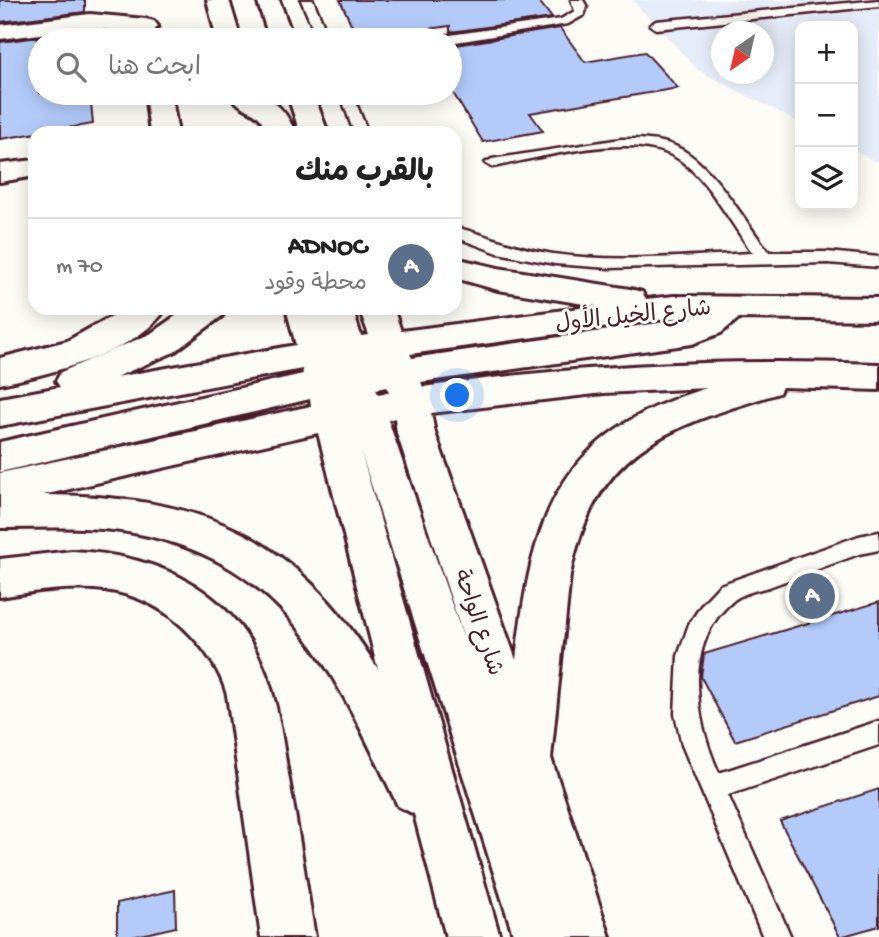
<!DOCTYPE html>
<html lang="ar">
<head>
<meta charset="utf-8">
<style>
	body { margin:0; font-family:"Gochi Hand","Playpen Sans Arabic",sans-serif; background:#f6f6f6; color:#222; direction:rtl }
	.controls { position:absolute; right:21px; top:21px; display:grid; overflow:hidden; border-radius:14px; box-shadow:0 4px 18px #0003 }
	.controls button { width:63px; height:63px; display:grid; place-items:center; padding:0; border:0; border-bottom:2px solid #e0e0e0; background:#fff; color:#222; font:35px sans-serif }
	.compass { position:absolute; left:711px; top:21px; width:63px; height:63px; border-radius:50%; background:#fff; box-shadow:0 4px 18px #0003; rotate:214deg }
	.you { position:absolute; left:458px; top:396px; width:24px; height:24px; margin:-18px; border:5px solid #fff; border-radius:50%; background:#1a73e8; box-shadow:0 0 0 10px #1a73e833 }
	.badge { display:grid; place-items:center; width:46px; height:46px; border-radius:50%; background:#ea580c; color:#fff; font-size:23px; font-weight:700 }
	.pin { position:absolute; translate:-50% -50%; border:4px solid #fff; box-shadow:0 2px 7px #0006 }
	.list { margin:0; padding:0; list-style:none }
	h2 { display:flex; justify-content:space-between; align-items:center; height:91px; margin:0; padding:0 28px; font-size:30px }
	h2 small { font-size:23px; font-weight:400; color:#767676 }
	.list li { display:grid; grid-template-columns:46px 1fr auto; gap:21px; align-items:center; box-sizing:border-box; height:98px; padding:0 28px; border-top:2px solid #e0e0e0 }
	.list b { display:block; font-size:26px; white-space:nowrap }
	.list p { margin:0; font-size:23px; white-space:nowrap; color:#767676 }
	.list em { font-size:23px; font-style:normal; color:#767676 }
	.icon { flex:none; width:38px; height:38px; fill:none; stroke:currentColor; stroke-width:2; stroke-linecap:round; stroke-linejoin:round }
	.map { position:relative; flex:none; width:879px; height:937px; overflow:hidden; direction:ltr }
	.search { position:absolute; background:#fff; box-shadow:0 4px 18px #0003; left:28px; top:28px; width:434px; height:77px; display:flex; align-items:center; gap:18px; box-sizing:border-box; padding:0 24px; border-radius:38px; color:#767676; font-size:26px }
	.panel { position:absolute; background:#fff; box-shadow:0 4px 18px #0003; left:28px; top:126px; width:434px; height:189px; border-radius:21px; direction:rtl }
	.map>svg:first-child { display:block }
	.built { fill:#e7edf8; fill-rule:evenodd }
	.building { fill:#b4cbfa; stroke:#4a1f2b; stroke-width:2 }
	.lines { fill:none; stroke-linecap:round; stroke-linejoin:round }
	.lane-casing { stroke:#4a1f2b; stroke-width:5 }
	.street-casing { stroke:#4a1f2b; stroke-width:6 }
	.secondary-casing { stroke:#4a1f2b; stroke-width:6 }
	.lane { fill:#fdfcf7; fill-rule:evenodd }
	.street { fill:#fdfcf7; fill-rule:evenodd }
	.secondary { fill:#fdfcf7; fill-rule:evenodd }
	.labels { text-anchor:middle; stroke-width:6; stroke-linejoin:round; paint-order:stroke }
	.street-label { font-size:23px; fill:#4a1f2b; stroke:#fdfcf7 }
</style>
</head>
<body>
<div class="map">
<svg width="879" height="937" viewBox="0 0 879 937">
	<rect width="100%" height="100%" fill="#fdfcf7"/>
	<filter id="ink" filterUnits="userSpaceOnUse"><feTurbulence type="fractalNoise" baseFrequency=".0143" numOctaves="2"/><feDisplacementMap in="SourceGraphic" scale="14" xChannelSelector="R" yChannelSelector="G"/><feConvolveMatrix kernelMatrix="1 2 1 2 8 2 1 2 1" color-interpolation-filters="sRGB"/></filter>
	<g filter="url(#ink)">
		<path class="built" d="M632 0H879V163L853 150V26H800V123L698 70ZM722 32H764V74H722Z"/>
		<path class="building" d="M0 0H85V12L0 22Z
			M340 0H538L552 18 450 32V26L358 39Z
			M560 28 585 62 645 52 678 88 530 113 543 131 483 142 450 88V46Z
			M86 31V40H40V93H90L93 124 0 139V42Z
			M879 602V696L735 741 701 677 704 654Z
			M879 789V926L840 937 780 821Z
			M175 890 176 927 132 937H117V903Z"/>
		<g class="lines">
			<defs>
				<path id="lane" d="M301 0H313L330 40H318Z
					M571 0H583L587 7 584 15 568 24 450 43 437 40 443 36 561 19 575 11Z
					M879 0V6L656 29 650 25 656 21Z
					M340 93H352L368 133H354Z
					M621 139C639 139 659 139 675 146 713 163 743 220 769 252H827L879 257V267L827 263 609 268 555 264 498 253 455 237V227C489 236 519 249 553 254 619 263 687 256 753 253 730 223 711 183 680 160 637 129 541 158 492 167L485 163 492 159Z
					M879 532V550L859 554C829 565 799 576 769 587 758 590 743 593 734 600 682 642 695 720 719 773L879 721V745L728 795 791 937H763L682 745 675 714 678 656 689 624 703 603 720 585 859 536Z"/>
				<path id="street" d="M90 14 146 19 154 21 158 26 154 31 146 33 90 28 0 39V25Z
					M145 93H171L178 133H150Z
					M35 160V176L0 182V164Z
					M127 308H166C138 353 49 374 0 384V358L67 341Z
					M72 551C163 555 240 593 270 685 279 713 283 744 288 774 298 828 306 883 315 937H261L227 695C221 672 207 652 191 635 137 577 72 585 0 597V559Z"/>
				<path id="secondary" d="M207 0H229L241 40H217Z
					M257 0H279L294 40H270Z
					M237 93C267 93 284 104 295 133H267C259 106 245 115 233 98Z
					M287 93H313L328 133H300Z
					M455 258 498 268 630 289 642 292 646 299 674 296 879 298V320L739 318 721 333 692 344 421 382 423 387C574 365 726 358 879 364V390L782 387 779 393C666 428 596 447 570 575L551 758 610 937H514L361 452 500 937H446L414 814 398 806C337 679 291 564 139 534 94 525 46 528 0 528V473L311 406 310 399 0 472V442L303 374 302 369 0 426V398L60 387 56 381 61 372 150 334 187 308H227L222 316 174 352 116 377 296 345 286 308H352L361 336 369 335 359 308H393L401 331 596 306 498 290 455 278ZM674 318H694L412 358 410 354ZM387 387 389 392 378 394 376 389ZM707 388C557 433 532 516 516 660L435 433 431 413 604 393ZM395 418 397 433 468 651 388 420ZM318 433 378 669C293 532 201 496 43 495Z"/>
			</defs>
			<use href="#lane" class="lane-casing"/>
			<use href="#street" class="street-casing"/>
			<use href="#secondary" class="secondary-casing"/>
			<use href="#lane" class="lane"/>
			<use href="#street" class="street"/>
			<use href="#secondary" class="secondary"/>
		</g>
	</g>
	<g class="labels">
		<g class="street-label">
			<text transform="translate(633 314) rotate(-6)" y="8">شارع الخيل الأول</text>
			<text transform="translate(480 622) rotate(71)" y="8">شارع الواحة</text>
		</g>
	</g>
</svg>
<div class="controls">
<button>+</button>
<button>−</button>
<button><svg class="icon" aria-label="layers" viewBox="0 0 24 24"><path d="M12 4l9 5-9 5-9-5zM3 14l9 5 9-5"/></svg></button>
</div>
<svg class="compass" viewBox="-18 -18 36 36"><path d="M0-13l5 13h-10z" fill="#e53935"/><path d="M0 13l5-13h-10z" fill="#767676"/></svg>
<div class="you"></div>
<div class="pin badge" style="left:812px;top:596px;background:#5c6f8a">A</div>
<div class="search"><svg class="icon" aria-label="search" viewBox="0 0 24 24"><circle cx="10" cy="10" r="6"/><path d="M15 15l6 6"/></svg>ابحث هنا</div>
<section class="panel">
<h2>بالقرب منك<small></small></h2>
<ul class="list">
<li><span class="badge" style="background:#5c6f8a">A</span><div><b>ADNOC</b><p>محطة وقود</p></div><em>70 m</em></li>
</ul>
</section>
</div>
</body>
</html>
